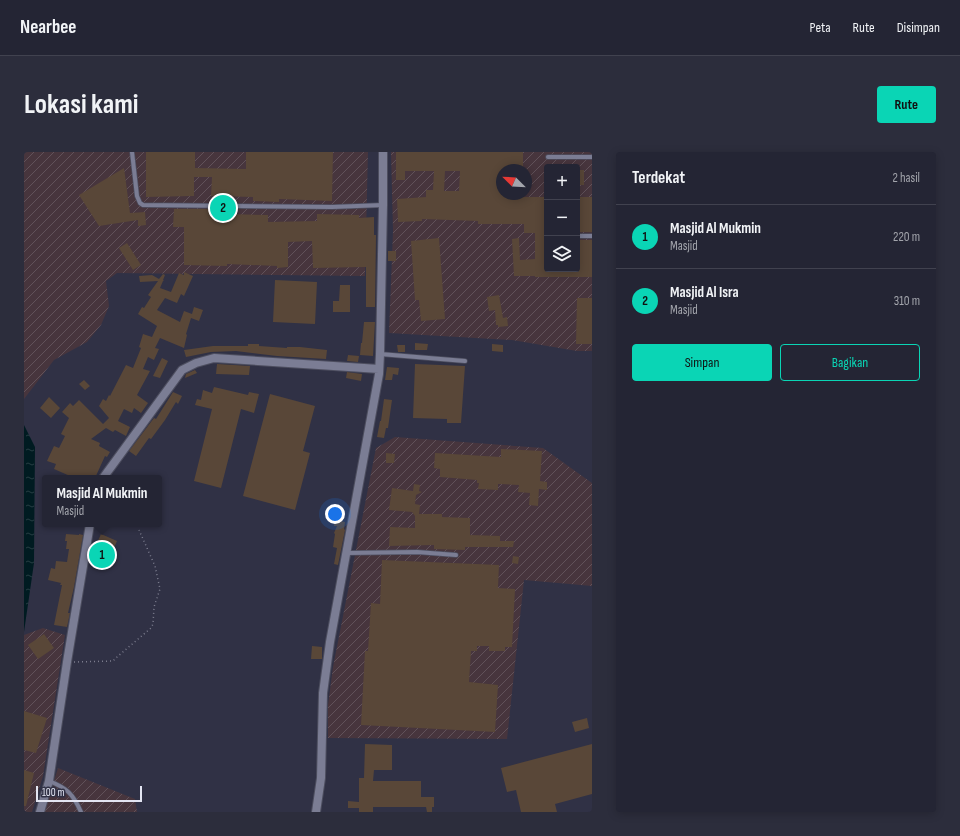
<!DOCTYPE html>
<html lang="id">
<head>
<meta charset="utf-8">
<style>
	body { margin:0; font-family:"Sofia Sans Condensed",sans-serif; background:#2c2d3c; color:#f1f3f6 }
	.controls { position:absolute; right:12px; top:12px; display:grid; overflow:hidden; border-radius:4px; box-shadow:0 2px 10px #0003 }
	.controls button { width:36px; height:36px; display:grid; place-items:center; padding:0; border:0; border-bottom:1px solid #41424f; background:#242534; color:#f1f3f6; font:20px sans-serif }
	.compass { position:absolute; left:472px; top:12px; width:36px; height:36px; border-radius:50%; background:#242534; box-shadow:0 2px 10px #0003; rotate:294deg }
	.scale { position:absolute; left:12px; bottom:10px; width:106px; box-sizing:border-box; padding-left:4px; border:2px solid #e3e5f2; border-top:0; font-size:11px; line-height:14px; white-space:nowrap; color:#e3e5f2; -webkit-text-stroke:3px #303145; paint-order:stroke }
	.you { position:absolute; left:311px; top:362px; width:14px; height:14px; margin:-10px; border:3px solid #fff; border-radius:50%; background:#1a73e8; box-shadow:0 0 0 6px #1a73e833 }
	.badge { display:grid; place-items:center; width:26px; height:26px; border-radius:50%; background:#0ad5b5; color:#111; font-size:13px; font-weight:700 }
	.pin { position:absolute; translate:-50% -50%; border:2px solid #fff; box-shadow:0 1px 4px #0006 }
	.popup { position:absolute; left:18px; top:323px; width:120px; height:52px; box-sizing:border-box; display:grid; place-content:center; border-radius:4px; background:#242534; filter:drop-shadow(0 1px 3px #0005); font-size:13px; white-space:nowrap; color:#a3a5ac }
	.popup b { font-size:15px; color:#f1f3f6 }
	.popup::after { content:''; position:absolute; left:50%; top:100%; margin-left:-8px; border:8px solid transparent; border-top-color:#242534 }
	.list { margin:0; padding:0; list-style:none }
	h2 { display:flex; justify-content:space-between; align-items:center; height:52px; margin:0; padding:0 16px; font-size:17px }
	h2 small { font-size:13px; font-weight:400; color:#a3a5ac }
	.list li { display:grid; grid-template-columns:26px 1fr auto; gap:12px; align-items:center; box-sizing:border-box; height:64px; padding:0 16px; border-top:1px solid #41424f }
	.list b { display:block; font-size:15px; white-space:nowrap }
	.list p { margin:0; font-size:13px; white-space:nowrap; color:#a3a5ac }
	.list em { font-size:13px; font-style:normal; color:#a3a5ac }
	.actions { display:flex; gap:8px; padding:12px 16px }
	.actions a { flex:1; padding:9px 0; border:1px solid #0ad5b5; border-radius:4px; text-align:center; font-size:14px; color:#0ad5b5 }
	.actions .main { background:#0ad5b5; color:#111 }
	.icon { flex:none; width:22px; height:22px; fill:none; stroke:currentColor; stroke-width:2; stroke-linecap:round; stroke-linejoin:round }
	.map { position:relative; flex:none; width:568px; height:660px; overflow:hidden; border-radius:4px }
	header { display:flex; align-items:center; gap:24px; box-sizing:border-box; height:56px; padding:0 20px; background:#242534; border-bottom:1px solid #41424f }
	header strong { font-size:19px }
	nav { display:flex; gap:22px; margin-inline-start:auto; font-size:14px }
	.intro { display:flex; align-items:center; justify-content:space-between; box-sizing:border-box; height:96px; padding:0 24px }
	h1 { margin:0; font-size:28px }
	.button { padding:10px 18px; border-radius:4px; background:#0ad5b5; color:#111; font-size:14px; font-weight:700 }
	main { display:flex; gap:24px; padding:0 24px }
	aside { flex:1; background:#242534; border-radius:4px; box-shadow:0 2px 10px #0003 }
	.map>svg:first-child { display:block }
	.industrial { fill:url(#industrial-furrows); fill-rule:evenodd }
	.water { fill:url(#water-ripples) }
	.building { fill:#594738; fill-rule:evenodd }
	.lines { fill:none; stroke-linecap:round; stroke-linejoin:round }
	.lane-casing { stroke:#4d4e5f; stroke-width:5.5 }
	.street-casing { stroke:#4d4e5f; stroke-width:10 }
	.path { stroke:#7c7d8e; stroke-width:1.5; stroke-dasharray:1 3; stroke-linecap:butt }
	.lane { stroke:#7b7d94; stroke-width:4 }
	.street { stroke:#7b7d94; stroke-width:8 }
</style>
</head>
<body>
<header>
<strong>Nearbee</strong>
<nav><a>Peta</a><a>Rute</a><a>Disimpan</a></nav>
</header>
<div class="intro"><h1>Lokasi kami</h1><a class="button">Rute</a></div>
<main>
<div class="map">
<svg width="568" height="660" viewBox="0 0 568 660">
	<defs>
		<pattern id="industrial-furrows" width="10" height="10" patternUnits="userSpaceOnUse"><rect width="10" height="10" fill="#47353d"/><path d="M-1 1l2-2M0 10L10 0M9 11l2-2" fill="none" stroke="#61525a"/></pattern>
		<pattern id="water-ripples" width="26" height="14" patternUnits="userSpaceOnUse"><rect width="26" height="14" fill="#001b21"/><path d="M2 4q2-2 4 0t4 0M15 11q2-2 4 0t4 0" fill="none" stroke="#253c42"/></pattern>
	</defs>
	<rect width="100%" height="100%" fill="#303145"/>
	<path class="industrial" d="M0 0H344L341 124 93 121 82 129 85 154 77 173 63 190 30 208 0 247Z
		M367 0H568V199H553L488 188 365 181 369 79ZM523 15H553V117H523ZM478 18H502V42H478Z
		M371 285 519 296 568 331V434L500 428 483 587 304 586V553L309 515 352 296Z
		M19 476 41 483 19 624 8 660H0V483Z
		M34 616 111 647 113 660H20Z"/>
	<path class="water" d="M0 273 11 295 10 411 0 480Z"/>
	<path class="building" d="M122 0H171V16L222 17V0H309L308 49 255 47V50L229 49V45L187 44 188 25H170V44L122 45Z
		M372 0H499V18H478V42H499V45H523V117H553V88H568V125H511V124H490L488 87 495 86 496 108 511 107V81H500V72H454V69L398 67V69L374 70 373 47 402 45V38H409L410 19H381V28H372ZM421 19H436L435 39H420Z
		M100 16 106 61 121 60 122 73 114 74V68L75 74 55 43Z
		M553 18H560V33H553Z
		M553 45H568V80H553Z
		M150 57H204L203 62 244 63V70L293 69V62L335 63V66L350 65V83H352L351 155H342V115L289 116 288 89 264 90V115L253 116V114L203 112V114L160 113V75H149Z
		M415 86 421 167 397 169 395 148H391L387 89Z
		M103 91 117 113 109 118 95 96Z
		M364 99H372V109H364Z
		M160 120 169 124 160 144 157 142 153 151 141 146 133 158 156 170 160 159 168 162 170 155 179 158 175 169 167 166 162 182 163 183 160 196 136 186 131 196 135 197 130 208 124 205 119 217 126 219 113 243 124 251 117 261 110 256 108 261 100 257 94 269 106 275 102 284 91 278 89 280 82 276 67 287 76 291 75 294 86 300 83 305 81 304 71 326H45L46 324 30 317 32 312 23 309 30 294 35 296 41 284 37 282 45 266 38 260 46 251 49 254 55 248 79 272 85 266 75 254 79 247 82 249 85 243 86 244 102 213 109 216 117 196 115 195 119 182 128 185 133 174 114 162 118 155 120 156 127 145 124 143 134 129 116 130 115 124 128 123 135 127 139 122 141 123 139 128 140 129H139L136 136 147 140 155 121 160 123Z
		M251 128 293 130 291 172 249 170Z
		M316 133H326V160H309V149H315Z
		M475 143 479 166 483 165 484 174 474 175V173H472L471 158 465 159 463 145Z
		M553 146H568V192H552Z
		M340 170H351L349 204 336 203 337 191H338Z
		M391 191 404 192 403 198H391Z
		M224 192H235V194L263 196V195H276L303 198 302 207 253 204 212 199 187 200 162 205 160 198 189 194H224Z
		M468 192 479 193V200L468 199Z
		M373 193H381V200H374Z
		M324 203 335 204 334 210 323 209Z
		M138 206 144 209 136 226 129 224Z
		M193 212 226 214 225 223 192 222Z
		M391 212 441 214 437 271H423V267L389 266Z
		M363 215 375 216 374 223 369 222 368 228H361Z
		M171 218 173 221 161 226 162 222Z
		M323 220 338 222 337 229 322 226Z
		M60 228 66 234 61 238 55 232Z
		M190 235 224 243 225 240 235 242 230 261 217 257 197 336 170 329 188 257 171 253 173 247 177 248 179 238 188 241Z
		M149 240 158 244 154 252 152 250 141 268 127 287 125 286 112 304 105 299 130 266 132 267Z
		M246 242 291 254 279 299 286 301 271 358 219 344Z
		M25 245 36 256 27 266 16 256Z
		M360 247 368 248 364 276H362L360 286 353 285 356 269H357Z
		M477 297 518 299 516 329 523 330V338L515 337 514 354 505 353 506 341 494 340 495 333 476 332H474V338L454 337 455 331H453V328L416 325V317L410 316 411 301 477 305Z
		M362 301 371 302 370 311H362Z
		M390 332 396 333 395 339 398 340 392 343 391 352 396 353 395 362H418V365L446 366V383L476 384V389H490L489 395H441V398L410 397V393L365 394 366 375 391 376V364L388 360 365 358 368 336 389 339Z
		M311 368 321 370 320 377 321 378 314 413 310 412 313 396 309 395 311 382 310 381 313 374H310Z
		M42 382 55 383V382L59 383 50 435 44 461H46L43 475 30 473 38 433H36L37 431 24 428 27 416 31 417 32 409 43 410 45 397H42L43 389H41Z
		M77 382 93 389 86 405 70 398Z
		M489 404 495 405 494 412 488 411Z
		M358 408 475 413 474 436 491 437 488 495H481V499H465V494H453V499H447L445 530 474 533 471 580 337 573 341 499H344L347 451 356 452Z
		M20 482 30 496 14 507 4 493Z
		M288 494 298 495V507H287Z
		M0 559 23 566 12 601 0 598Z
		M563 566 565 576 551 580 548 570Z
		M341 592 368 593V618H350L349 629H397V645H410V655H408V660H403L402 655H349V660H335V656H324V649L335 650V626H340Z
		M568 592V642L531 652 533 660H497L492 638 483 640 477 616Z
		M0 618 10 621 2 654H0Z"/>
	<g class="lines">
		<defs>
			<path id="lane" d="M108 0 113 44 116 51 119 53 308 55 359 53
				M524 5H568
				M553 84H568
				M356 202 441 209
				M323 401 393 400 432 403
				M25 629C43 636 49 642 57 660"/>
			<path id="street" d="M79 326 158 218 172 211 190 206 355 217
				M16 660 25 629 43 510 66 372
				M292 660 297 626 299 541 306 490 355 222 356 202 359 53V0"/>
		</defs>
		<use href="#lane" class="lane-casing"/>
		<use href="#street" class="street-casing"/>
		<path class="path" d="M50 510 89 509 93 505 127 476 129 472 130 455 136 437 131 414 115 378"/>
		<use href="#lane" class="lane"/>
		<use href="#street" class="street"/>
	</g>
</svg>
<div class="controls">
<button>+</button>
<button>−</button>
<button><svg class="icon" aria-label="layers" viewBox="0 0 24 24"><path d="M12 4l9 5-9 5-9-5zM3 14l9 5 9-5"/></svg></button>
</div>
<svg class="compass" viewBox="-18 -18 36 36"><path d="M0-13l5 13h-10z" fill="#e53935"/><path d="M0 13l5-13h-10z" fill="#a3a5ac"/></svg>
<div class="scale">100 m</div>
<div class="you"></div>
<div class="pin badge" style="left:78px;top:403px">1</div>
<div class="popup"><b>Masjid Al Mukmin</b>Masjid</div>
<div class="pin badge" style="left:199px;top:56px">2</div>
</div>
<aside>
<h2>Terdekat<small>2 hasil</small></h2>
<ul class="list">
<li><span class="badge">1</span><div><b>Masjid Al Mukmin</b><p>Masjid</p></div><em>220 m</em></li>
<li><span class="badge">2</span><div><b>Masjid Al Isra</b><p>Masjid</p></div><em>310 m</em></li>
</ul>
<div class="actions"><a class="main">Simpan</a><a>Bagikan</a></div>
</aside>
</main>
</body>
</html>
